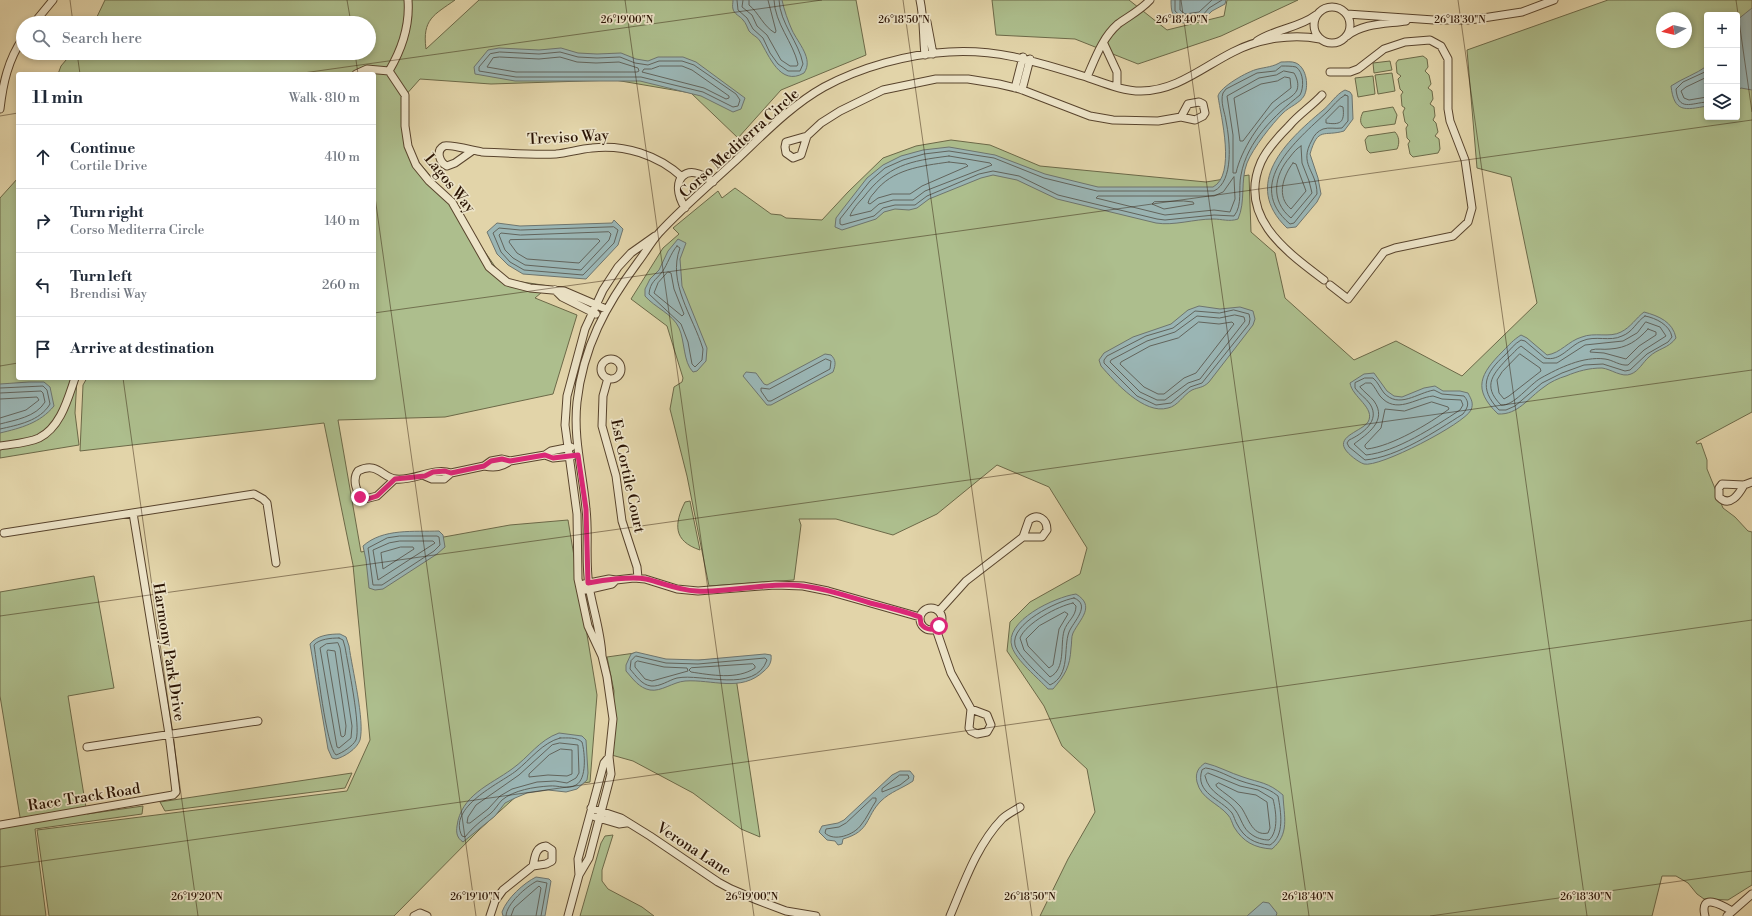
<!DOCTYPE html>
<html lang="en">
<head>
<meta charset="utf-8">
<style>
	body { margin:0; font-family:"Libre Bodoni",serif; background:#f6f6f7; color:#1f2937 }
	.controls { position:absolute; right:12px; top:12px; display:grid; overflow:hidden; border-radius:4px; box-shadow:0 2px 6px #0003 }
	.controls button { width:36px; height:36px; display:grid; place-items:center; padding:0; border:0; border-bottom:1px solid #e0e1e3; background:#fff; color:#1f2937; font:20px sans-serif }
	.compass { position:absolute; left:1656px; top:12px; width:36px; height:36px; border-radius:50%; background:#fff; box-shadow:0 2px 6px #0003; rotate:262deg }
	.stop { position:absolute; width:12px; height:12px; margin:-9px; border:3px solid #db2777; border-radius:50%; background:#fff }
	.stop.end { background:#db2777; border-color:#fff; box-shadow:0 1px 4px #0008 }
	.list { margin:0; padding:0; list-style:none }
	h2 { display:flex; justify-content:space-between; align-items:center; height:52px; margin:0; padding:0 16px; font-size:17px }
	h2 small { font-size:13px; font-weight:400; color:#747a83 }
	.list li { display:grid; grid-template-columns:26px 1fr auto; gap:12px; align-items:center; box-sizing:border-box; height:64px; padding:0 16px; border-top:1px solid #e0e1e3 }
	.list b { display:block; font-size:15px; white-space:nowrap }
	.list p { margin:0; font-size:13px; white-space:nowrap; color:#747a83 }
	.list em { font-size:13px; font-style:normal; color:#747a83 }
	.icon { flex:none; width:22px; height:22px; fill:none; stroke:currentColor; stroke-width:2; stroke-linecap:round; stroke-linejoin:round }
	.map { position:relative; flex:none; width:1752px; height:916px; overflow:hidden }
	.search { position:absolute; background:#fff; box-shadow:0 2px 6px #0003; left:16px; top:16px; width:360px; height:44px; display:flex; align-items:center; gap:10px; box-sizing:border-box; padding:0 14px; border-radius:22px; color:#747a83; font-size:15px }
	.panel { position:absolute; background:#fff; box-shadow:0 2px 6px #0003; left:16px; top:72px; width:360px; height:308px; border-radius:4px }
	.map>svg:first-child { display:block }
	.green { fill:#adbe8d; stroke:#6c6948; fill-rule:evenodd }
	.water { fill:#9ab5b4; stroke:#6e756e }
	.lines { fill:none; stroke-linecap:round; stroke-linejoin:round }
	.shore { stroke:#62645c; stroke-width:1 }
	.minor-casing { stroke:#59442d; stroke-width:9 }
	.minor { stroke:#ece3c7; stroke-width:7 }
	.route { stroke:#db2777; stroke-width:5 }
	.ticks { fill:none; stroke:#2b1404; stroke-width:1; stroke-opacity:0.45 }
	.labels { text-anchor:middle; stroke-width:3.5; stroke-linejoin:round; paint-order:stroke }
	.street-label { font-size:15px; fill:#2b1404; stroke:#ece3c7 }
	.ticks-label { font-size:10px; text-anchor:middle; fill:#2b1404; stroke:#ece3c7; stroke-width:3.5; stroke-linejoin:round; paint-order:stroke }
</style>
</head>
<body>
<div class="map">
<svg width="1752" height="916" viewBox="0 0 1752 916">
	<rect width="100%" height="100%" fill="#e2d4a9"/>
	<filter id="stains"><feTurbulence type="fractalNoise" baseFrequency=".005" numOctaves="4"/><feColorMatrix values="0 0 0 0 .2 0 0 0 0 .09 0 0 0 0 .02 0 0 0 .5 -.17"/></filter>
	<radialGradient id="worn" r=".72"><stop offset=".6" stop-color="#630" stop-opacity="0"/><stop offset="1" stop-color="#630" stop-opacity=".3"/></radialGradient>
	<path class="green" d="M105 0H455C434 15 422 19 426 49L479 0H856L866 55 781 90 738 138 691 93 615 80 491 84 420 79 404 97 405 126 412 154 445 193 498 271 509 280 549 286 535 298 577 315 553 394 445 417 338 420 361 552 510 525 568 520 597 695 590 782 520 793 479 830 394 916H49L37 830 347 791 370 740 353 565 324 423 80 451 83 385 87 378H374V74H58L61 66 72 53H369V23H94Z
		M992 0H1129L1167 30 1224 16 1227 0H1298L1221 36 1138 64 1075 39 996 35Z
		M1608 0H1752V412L1696 442 1697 444 1701 443 1707 460V469L1723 508 1735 517 1748 531 1752 532V885L1728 900 1704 899 1697 894 1688 883 1676 876H1662L1652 916H1040L1068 859 1095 812 1087 769 1062 746 1044 706 1007 651 1010 622 1030 602 1080 574 1087 548 1049 487 997 465 937 514 893 535 836 519H799L801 525 794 580 709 586 687 476 670 409 674 387 682 382 683 378 667 326 631 299 663 248 679 234 673 228 718 191 722 198 735 188 771 214 781 215 786 218 822 220 848 192 883 158 916 146 951 140 990 145 1040 166 1206 182 1249 175 1251 232 1275 253 1285 298 1354 360 1396 341 1462 376 1537 303 1511 177 1477 168 1467 50ZM1707 15H1737V117H1707ZM1662 18H1686V42H1662Z
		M1423 56 1427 59 1428 67 1425 71 1429 75 1431 84 1428 88 1432 91 1433 99 1430 104 1434 107 1435 116 1433 120 1436 123 1438 132 1435 136 1439 139 1440 149 1438 153 1413 157 1410 154 1408 144 1410 141 1407 138 1406 128 1408 125 1405 122 1403 112 1405 108 1402 106 1401 95 1403 92 1400 89 1398 79 1401 76 1397 73 1396 63 1398 60Z
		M1390 61 1392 70 1374 73 1373 63Z
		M1392 73 1395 91 1378 94 1375 75Z
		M1373 76 1375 94 1358 97 1355 78Z
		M1393 107 1397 115 1395 124 1365 128C1359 124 1360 118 1363 112Z
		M1395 132C1399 136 1400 143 1397 149L1370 153 1367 150 1365 140 1368 136Z
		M18 178V378H77L75 413 79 445 0 458V198Z
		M690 501 700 550C673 541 674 524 685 502Z
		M94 576 114 688 68 696 87 814 143 806 142 814 35 829 46 916H0V827L21 823 0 696V592Z
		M635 653 672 662 733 658 760 837 741 829 693 793 633 761 608 754 612 733 614 691 607 657Z
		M352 773 345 788 165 811 160 802Z
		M613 835 602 870V881L608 889 642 907 654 916H580L601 843 605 836Z"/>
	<path class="water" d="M733 0H782C784 10 788 21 792 30 798 43 814 59 804 73 780 87 769 55 760 41 758 37 752 35 749 31 747 27 746 23 743 20 740 16 734 14 733 9 732 6 733 3 733 0Z
		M1171 0H1226L1225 4 1212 11 1204 19 1183 23C1172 18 1171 12 1171 0Z
		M1752 8V90L1741 88 1737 90V20Z
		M499 48 539 50 561 48 578 53 597 54 621 53 636 59 648 61 658 57H683L696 62 745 98 741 109 733 112 701 96 640 81H515L475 74 474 67 488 50Z
		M1281 62C1286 62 1292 61 1296 63 1307 68 1309 87 1304 96 1300 103 1289 107 1283 113 1272 124 1253 148 1247 163 1240 181 1246 201 1238 219 1229 222 1222 219 1213 219 1194 219 1174 226 1156 223L1057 199 1017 180 993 175 981 178 929 199 917 208 909 210 895 209 884 212 876 219 842 230 835 227 836 218 842 210 867 178 883 165 901 156 923 150 949 147 995 155 1045 174 1098 187H1213C1236 175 1221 117 1218 96 1220 87 1248 71 1258 69 1266 67 1273 67 1281 62Z
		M1707 66V106C1685 110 1674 113 1671 86 1683 78 1696 74 1707 66Z
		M1345 90 1350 92 1352 95 1353 119 1344 131C1324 137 1318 126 1310 154L1318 178 1321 194 1317 202 1296 227 1287 228C1241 184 1286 141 1322 111 1330 105 1336 94 1345 90Z
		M614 220 623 229 618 245 586 279 523 274 508 265 497 254 487 232 497 223 520 226 612 223Z
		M678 239 686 243 680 259 682 286 707 348 706 361 697 371 693 372C683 362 685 341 679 328 673 314 654 307 645 296V289L650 279 659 270 668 251Z
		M1199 306 1220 309 1240 307 1253 311 1255 319 1253 325 1209 382C1203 388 1199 387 1192 390 1183 395 1178 406 1168 408 1144 415 1115 382 1101 366L1099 360 1104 353 1133 337 1171 324 1188 310Z
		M1644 312C1659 316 1673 322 1676 338 1668 349 1658 348 1649 357 1643 362 1639 371 1631 374 1622 378 1611 369 1602 368 1589 368 1578 371 1566 376 1559 378 1550 382 1544 387 1528 398 1518 415 1498 414 1472 389 1480 374 1503 351 1509 345 1513 340 1521 335L1527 338 1547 355C1561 353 1568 341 1582 337 1594 332 1610 338 1621 332 1631 327 1636 318 1644 312Z
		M825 354 831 355C836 360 836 364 833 372L771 405H767L743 376 746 372 756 373 764 384 767 385Z
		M1374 373 1387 391 1394 396 1402 397 1424 388 1435 386 1443 391H1460L1468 393C1471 399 1474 403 1471 410 1464 424 1379 468 1364 464 1358 462 1348 454 1345 449 1337 436 1362 431 1368 422 1376 408 1352 397 1350 383L1364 374Z
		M29 382H44L50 387 54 406C40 423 21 428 0 433V384Z
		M439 531 443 535 445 547 437 554 383 589 375 590 369 588 366 560 363 546C383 528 414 532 439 531Z
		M1076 594C1096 606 1080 619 1073 633 1071 637 1072 643 1071 648 1070 667 1065 675 1053 689H1048C1038 678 1016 660 1012 647 1003 621 1055 597 1076 594Z
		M340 634 346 637 349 646C352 668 365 721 360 740 357 749 344 757 336 759L332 758 328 749 310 644C317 635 330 634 340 634Z
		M636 652 666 659 699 660 765 654 771 655C772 662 769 667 764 671 741 693 712 679 685 681 673 682 661 692 650 690 639 688 633 679 626 671V665L631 654Z
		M559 733 582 736 586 740 588 773 587 780 577 789 566 792 548 790 527 793 515 798 505 803 495 816 463 842C457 838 456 833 457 826 461 795 490 785 512 769 529 757 539 740 559 733Z
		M1205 763C1218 766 1230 773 1243 777 1260 783 1268 782 1283 795 1284 817 1290 834 1272 849 1255 848 1243 842 1234 827 1232 823 1231 818 1228 815 1218 803 1201 799 1197 782 1195 773 1198 768 1205 763Z
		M900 771H910L914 776 913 781C903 788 890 792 881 801 865 817 871 831 843 839L842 844 838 845 835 841 827 840 819 832 822 826 838 823 844 820 892 775Z
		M536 877 549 879 551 881 545 916H503L502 912C507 898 524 883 536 877Z
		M1263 902 1269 903 1277 913 1276 916H1247Z"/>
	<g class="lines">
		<path class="shore" d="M737 0 738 10 747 18 753 29 763 38 770 53 778 64 788 71H800L803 64C799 42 780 24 779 0
			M743 0 742 7 752 15 757 26 767 35 781 60 790 66H797L798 64C793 42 775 24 774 0
			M749 0V5C759 13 763 26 775 33L776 31 768 0
			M1175 0V11L1184 19 1202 16 1209 8 1222 0
			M1180 0V10L1185 14 1199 12 1212 0
			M500 52 539 54 560 52 578 57 597 58 620 57 635 63 648 65 659 61H682L694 65 736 94 740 100 738 106 733 107 703 92 641 77H516L479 71V67L490 54Z
			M500 57 539 59 560 57 577 62 596 63 619 62 638 68 639 71 637 72H516L487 67 493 58Z
			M660 66H682L692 70 729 96V98L726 99 704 88 642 72 644 69H651Z
			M1282 66C1286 66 1292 66 1296 67 1304 72 1304 88 1300 95 1275 115 1247 141 1241 175 1238 188 1243 205 1234 216L1214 215 1165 220 1157 219 1058 195 1019 176 993 171 979 174 927 196 915 205H895L883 208 874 216 842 225 840 224V219L870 181 885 168 903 160 924 154 949 151 994 158 1044 178 1097 191H1214C1234 181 1230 141 1226 121 1225 113 1220 102 1223 93L1226 89 1257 73 1275 71Z
			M1284 71 1294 73C1297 78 1299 84 1297 90 1294 97 1283 101 1278 106 1260 121 1241 150 1236 173H1233V135L1227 96 1259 78 1276 75Z
			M1707 71 1683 82 1676 89C1678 112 1691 103 1707 102
			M1285 77 1290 78 1291 88 1272 103 1243 141H1240L1234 98 1261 84 1277 81Z
			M1707 77 1686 87 1681 91 1684 98 1689 100 1707 97
			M1345 95 1348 96V121L1342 128C1335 129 1329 127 1323 129 1318 131 1314 135 1312 140 1298 165 1317 170 1317 194L1294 223 1290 224C1243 184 1297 140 1327 112 1333 106 1338 99 1345 95Z
			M1340 106 1343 107C1345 123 1340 125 1326 123V120Z
			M1301 146 1302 163 1309 181 1312 193 1291 218C1270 201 1274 175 1290 157 1293 153 1297 148 1301 146Z
			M949 156 990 163 992 165 925 191 913 200H893L879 204 871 211 850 216C852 210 858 203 863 198 888 165 909 161 949 156Z
			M949 162 966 164 968 166 922 186 910 194H892L878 198 870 204 868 203C869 199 871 196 874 193 892 169 921 166 949 162Z
			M1293 163 1296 164 1306 191 1291 209C1276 197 1283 176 1293 163Z
			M1234 177 1235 199 1230 212 1214 210 1165 215 1096 198 1098 196H1214L1223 192Z
			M1184 201 1193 202 1194 204 1164 209 1152 204 1154 202Z
			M614 227 618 230 614 243 583 275 524 270 510 262 501 252 493 233 499 228 520 230Z
			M609 232 611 234 609 240 581 270 525 265 513 258 505 250 499 235 501 233 520 235Z
			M544 239H598L600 241 579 263 527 259 517 253 509 242 510 240Z
			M677 246 680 248C667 283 693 316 703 349L702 360 695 367 692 364 688 342 681 324 649 294C650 282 656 280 662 272 668 264 670 254 677 246Z
			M668 272 671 273 674 289 684 314 682 316 654 293 658 283Z
			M1234 310 1249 314 1250 319 1249 324 1202 383 1190 387 1171 403 1156 405 1137 396 1104 363V360L1107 356 1146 336 1173 328 1195 311 1219 313Z
			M1235 315 1244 317 1245 321 1200 379 1188 383 1165 400H1157L1140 392 1110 362 1111 360 1147 341 1175 332 1197 316 1219 318Z
			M1645 316C1656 318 1670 325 1672 337L1668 342 1647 354 1630 370 1625 371 1603 364 1584 365 1562 373 1542 383 1515 406 1506 410H1499C1478 388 1485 373 1505 355 1510 350 1514 344 1521 340L1525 341 1545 358C1560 362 1569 346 1582 341 1595 335 1610 342 1622 336 1633 332 1636 322 1645 316Z
			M1199 322 1219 324 1232 322 1234 324 1196 373 1184 378 1164 394H1158L1144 387 1120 364 1121 362 1150 346 1178 338Z
			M1646 322 1660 327 1666 336 1644 350 1628 365C1620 366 1613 360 1605 359 1583 356 1559 368 1541 378 1530 384 1513 407 1501 405 1481 385 1494 373 1509 357 1513 354 1516 349 1521 346L1543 363H1557L1585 345 1623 341 1637 333Z
			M1648 329 1656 332V335L1639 346 1626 359 1604 353 1590 352 1591 350C1597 348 1603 350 1610 349 1627 348 1637 341 1648 329Z
			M1520 354 1540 368 1541 371 1509 396 1504 399 1499 393 1497 380 1502 372Z
			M826 359 831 361 830 369 771 401H768L761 391V388L769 389Z
			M1365 378H1373C1378 382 1380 388 1384 393 1399 409 1417 393 1434 390L1442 394 1464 396C1470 403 1468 407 1463 414 1436 431 1398 457 1365 460L1349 447 1347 443 1349 440C1362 434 1381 421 1370 404 1366 398 1359 394 1355 388V383Z
			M1366 383H1371C1375 387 1377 392 1380 396 1396 415 1415 398 1433 396L1442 399 1461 400 1463 405 1460 410C1434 427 1396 452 1366 455L1354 444C1367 434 1388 421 1374 401 1370 396 1364 392 1360 387Z
			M0 388 43 386 47 390 50 404C40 421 18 425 0 429
			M0 393 41 391 43 393 45 402C36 417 15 420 0 424
			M0 399 37 397 39 400 26 410 0 418
			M1432 402 1448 407 1449 409C1429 424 1392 446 1367 449L1365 447V445L1381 428 1385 409 1404 411Z
			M400 536H437L439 537 440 545 434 551 382 585H373L368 548 387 538Z
			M400 541H433L435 543 378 580 373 550 389 543Z
			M401 547H413L414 549 383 569 381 553Z
			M1074 598C1092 605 1073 622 1069 632 1063 648 1071 675 1050 685 1041 677 1018 656 1015 645 1010 624 1057 601 1074 598Z
			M1073 603 1076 606C1076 617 1067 621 1064 631 1060 645 1066 669 1050 677L1024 650 1020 638C1026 623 1058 606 1073 603Z
			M1065 612 1068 614 1059 629 1053 665 1049 668 1028 646 1026 639 1039 626Z
			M339 638 343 640 345 647C348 665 361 726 356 740 353 746 342 753 336 755 326 746 317 663 314 645 319 639 331 638 339 638Z
			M338 643 340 648 352 726 351 738 339 748 337 747 320 648 326 644Z
			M328 650 335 651 346 726 345 735 343 737 341 736 327 652Z
			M636 656 666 663 698 664 765 658 767 660C755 694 702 673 677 678 669 680 660 687 651 686 642 685 636 676 630 669L631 661Z
			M638 661 664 667 687 668 688 671 652 681 645 679 635 667V663Z
			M753 664 755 666V668C737 680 711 675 691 672L689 670 691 668Z
			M560 738C567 738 577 737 582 742 585 753 587 779 576 785 568 790 558 785 549 786 534 787 514 790 502 800 498 804 495 810 490 814 481 821 473 827 465 837L462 836C447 807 499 784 516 771 531 759 542 743 560 738Z
			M560 743 578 745 579 773 576 778 567 783 555 781 537 782 512 789 500 796 488 809 470 823H467L468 817 476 805 519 775 552 745Z
			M561 749 572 750V774L567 776 548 775 529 777V774L549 755Z
			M1206 768C1219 770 1229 777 1241 781 1255 786 1266 786 1278 796 1281 812 1285 836 1270 845 1255 844 1244 838 1237 824 1235 821 1234 816 1232 813 1221 799 1194 793 1202 770Z
			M1208 773 1240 786 1258 790 1273 799C1276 811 1279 831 1269 840 1263 840 1256 838 1251 834 1243 829 1241 818 1236 811 1227 797 1209 795 1205 776Z
			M900 775H908L909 778 900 785 882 792V789Z
			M1219 783 1238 792 1256 795 1267 802 1270 828 1268 833C1251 837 1248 815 1240 806 1234 799 1224 793 1217 787L1216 785Z
			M873 798H876V801C871 808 867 818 861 825 854 835 834 842 825 833L826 829 839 827 846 823Z
			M506 916C506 904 527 886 537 881L547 883 541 916
			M511 916 514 908 539 886 541 888 536 916"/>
		<defs>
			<path id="minor" d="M408 0C410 26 402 49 389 71L405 95V126L408 146 416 165 429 181 452 202 489 267 507 282 530 288 564 291 606 309
				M920 0C924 18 923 36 925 55
				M1314 25a18 18 0 1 1 36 0a18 18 0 1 1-36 0Z
				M1347 14 1434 20H1470L1522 12 1554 0
				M923 17 927 22 933 54
				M34 23 53 0
				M1347 36C1363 23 1386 24 1406 21
				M1257 41C1275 29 1299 28 1316 15
				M1104 44 1117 72V87
				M1330 72H1350L1358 69 1384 49 1405 42 1430 40 1441 46 1448 59V109L1450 121 1465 160 1472 208 1468 222 1453 236 1395 248 1384 252 1348 299 1330 285
				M356 74 367 69 389 71
				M1087 77C1095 59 1102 38 1118 24 1129 16 1141 10 1150 0
				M1015 88 1023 57
				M1022 90 1030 59
				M1322 95C1312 106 1299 114 1289 126 1279 136 1267 149 1261 162 1237 217 1287 252 1324 280
				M0 109C3 83 8 60 23 38
				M807 136 801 155 793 158 786 153 785 147 786 142 807 136 821 123 840 111 883 90 936 79H968L999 84 1020 89 1090 116 1113 120 1158 121 1181 117 1195 120 1203 116 1205 113 1203 104 1199 102 1188 104 1181 117
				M472 151 455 163 447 166C440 163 435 151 444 146 449 144 475 151 482 152 506 153 531 155 556 154 568 153 579 149 592 148 624 144 658 155 682 177
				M685 208C668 180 686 160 713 182
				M555 290 562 297 596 314
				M601 369a10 10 0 1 1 20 0a10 10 0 1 1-20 0Z
				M608 378 603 396 602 426 616 476 622 521 637 567 638 578
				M0 446C12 444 28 443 39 438 61 427 68 398 75 378
				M545 455 553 458 572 456
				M484 466C495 468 502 467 510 461
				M425 476 432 479H444L451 473 484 466 491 461 502 459 510 461 545 455 551 451 571 447
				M395 479 377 496 365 499C356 495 352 479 358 471 378 461 382 478 396 479 415 481 433 467 451 473
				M1744 485C1739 494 1730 508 1719 497V488L1722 484 1744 485 1752 482
				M4 533 254 494 263 499 267 503 276 563
				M616 580 634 578 645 579 677 589 698 591 775 585 803 586 828 591 920 617
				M584 584 609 579 616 580 612 584 586 590
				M920 619a11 11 0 1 1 22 0a11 11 0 1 1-22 0Z
				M939 611 966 581 1023 537 1029 520C1038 513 1047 519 1047 530L1042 537H1023
				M936 629 951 673 971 709 969 728 971 731 977 734 987 732 991 725 987 715 971 709
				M602 656C601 632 593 610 589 586 585 560 589 534 586 509 583 473 573 439 577 402 583 347 606 305 638 262 645 253 651 242 659 233 682 208 708 186 733 163 761 137 790 106 824 87 861 67 908 54 949 52 999 49 1037 62 1083 76 1102 82 1121 91 1141 91 1176 91 1203 67 1233 52 1258 39 1292 33 1320 39
				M87 747 258 721
				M591 808 621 818 650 836 718 882 731 889 757 900 786 911 816 916
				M595 817 619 824 626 823
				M0 825 173 795 176 792 169 734 133 513
				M579 875 589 858 611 774 609 757 613 719 607 677 602 656 588 626 578 579 577 514 565 425 567 396 585 329 603 290 618 267 631 253 655 236
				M414 916 420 913 427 916
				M490 916 495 901 503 890 533 866 546 864 552 861V850L546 846C535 847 535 857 533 866
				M568 916 579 875 578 859 604 763 609 757
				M950 916C964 883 977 845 1002 819 1007 814 1014 811 1020 807
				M1705 916C1699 892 1722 905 1732 911
				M1727 916 1752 894"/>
		</defs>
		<use href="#minor" class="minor-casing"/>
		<use href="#minor" class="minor"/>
	</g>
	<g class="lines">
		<path class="route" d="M360 497 365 500 377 496 395 479 425 476 433 472 445 471 451 473 484 466 491 461 502 459 510 461 545 455 553 458 578 455 586 509 588 583C603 580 632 576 646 579 663 583 678 590 696 591 727 593 759 584 790 585 818 586 844 595 870 603 887 607 904 611 920 617L921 624C926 630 933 631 939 626"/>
	</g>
	<path class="ticks" d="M70 0 73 23M347 0 351 23M625 0 754 916M903 0 1032 916M1181 0 1309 916M1458 0 1587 916M1736 0 1752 112M77 53 80 74M355 53 358 74M296 74 822 0M0 116 18 113M374 190 476 916M374 313 1752 120M0 366 18 363M123 378 198 916M0 616 1752 370M0 867 1752 620M1430 916 1752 871"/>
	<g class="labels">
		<g class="street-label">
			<text transform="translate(568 137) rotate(-3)" y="5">Treviso Way</text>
			<text transform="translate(739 143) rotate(-42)" y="5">Corso Mediterra Circle</text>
			<text transform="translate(450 183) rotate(51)" y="5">Lagos Way</text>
			<text transform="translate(628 476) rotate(78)" y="5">Est Cortile Court</text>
			<text transform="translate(169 652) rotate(81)" y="5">Harmony Park Drive</text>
			<text transform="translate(84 797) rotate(-9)" y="5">Race Track Road</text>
			<text transform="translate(694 849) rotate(33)" y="5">Verona Lane</text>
		</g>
	</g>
	<g class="ticks-label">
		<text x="627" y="23">26°19'00"N</text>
		<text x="904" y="23">26°18'50"N</text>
		<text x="1182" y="23">26°18'40"N</text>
		<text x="1460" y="23">26°18'30"N</text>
		<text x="197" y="900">26°19'20"N</text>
		<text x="475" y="900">26°19'10"N</text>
		<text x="752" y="900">26°19'00"N</text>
		<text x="1030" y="900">26°18'50"N</text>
		<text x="1308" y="900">26°18'40"N</text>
		<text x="1586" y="900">26°18'30"N</text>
	</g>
	<rect width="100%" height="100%" filter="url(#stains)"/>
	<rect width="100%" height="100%" fill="url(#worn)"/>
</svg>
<div class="controls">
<button>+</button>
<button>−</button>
<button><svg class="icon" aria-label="layers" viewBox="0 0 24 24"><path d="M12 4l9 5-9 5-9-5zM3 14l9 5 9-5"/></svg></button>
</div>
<svg class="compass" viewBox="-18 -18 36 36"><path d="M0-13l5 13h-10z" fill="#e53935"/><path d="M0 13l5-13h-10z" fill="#747a83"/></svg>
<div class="stop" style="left:939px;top:626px"></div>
<div class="stop end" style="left:360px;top:497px"></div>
<div class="search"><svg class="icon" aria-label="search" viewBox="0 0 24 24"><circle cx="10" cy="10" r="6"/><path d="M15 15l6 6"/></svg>Search here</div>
<section class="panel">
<h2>11 min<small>Walk · 810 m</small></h2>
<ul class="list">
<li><svg class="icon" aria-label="ahead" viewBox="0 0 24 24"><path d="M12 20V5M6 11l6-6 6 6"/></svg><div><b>Continue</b><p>Cortile Drive</p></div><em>410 m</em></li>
<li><svg class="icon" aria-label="right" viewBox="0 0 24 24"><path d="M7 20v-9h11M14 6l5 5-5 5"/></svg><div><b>Turn right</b><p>Corso Mediterra Circle</p></div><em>140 m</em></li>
<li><svg class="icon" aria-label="left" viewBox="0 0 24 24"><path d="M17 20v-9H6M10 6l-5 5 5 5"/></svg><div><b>Turn left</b><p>Brendisi Way</p></div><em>260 m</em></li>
<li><svg class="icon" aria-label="arrive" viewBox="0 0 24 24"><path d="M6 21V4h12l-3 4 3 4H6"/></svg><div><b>Arrive at destination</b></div></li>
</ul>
</section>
</div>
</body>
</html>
